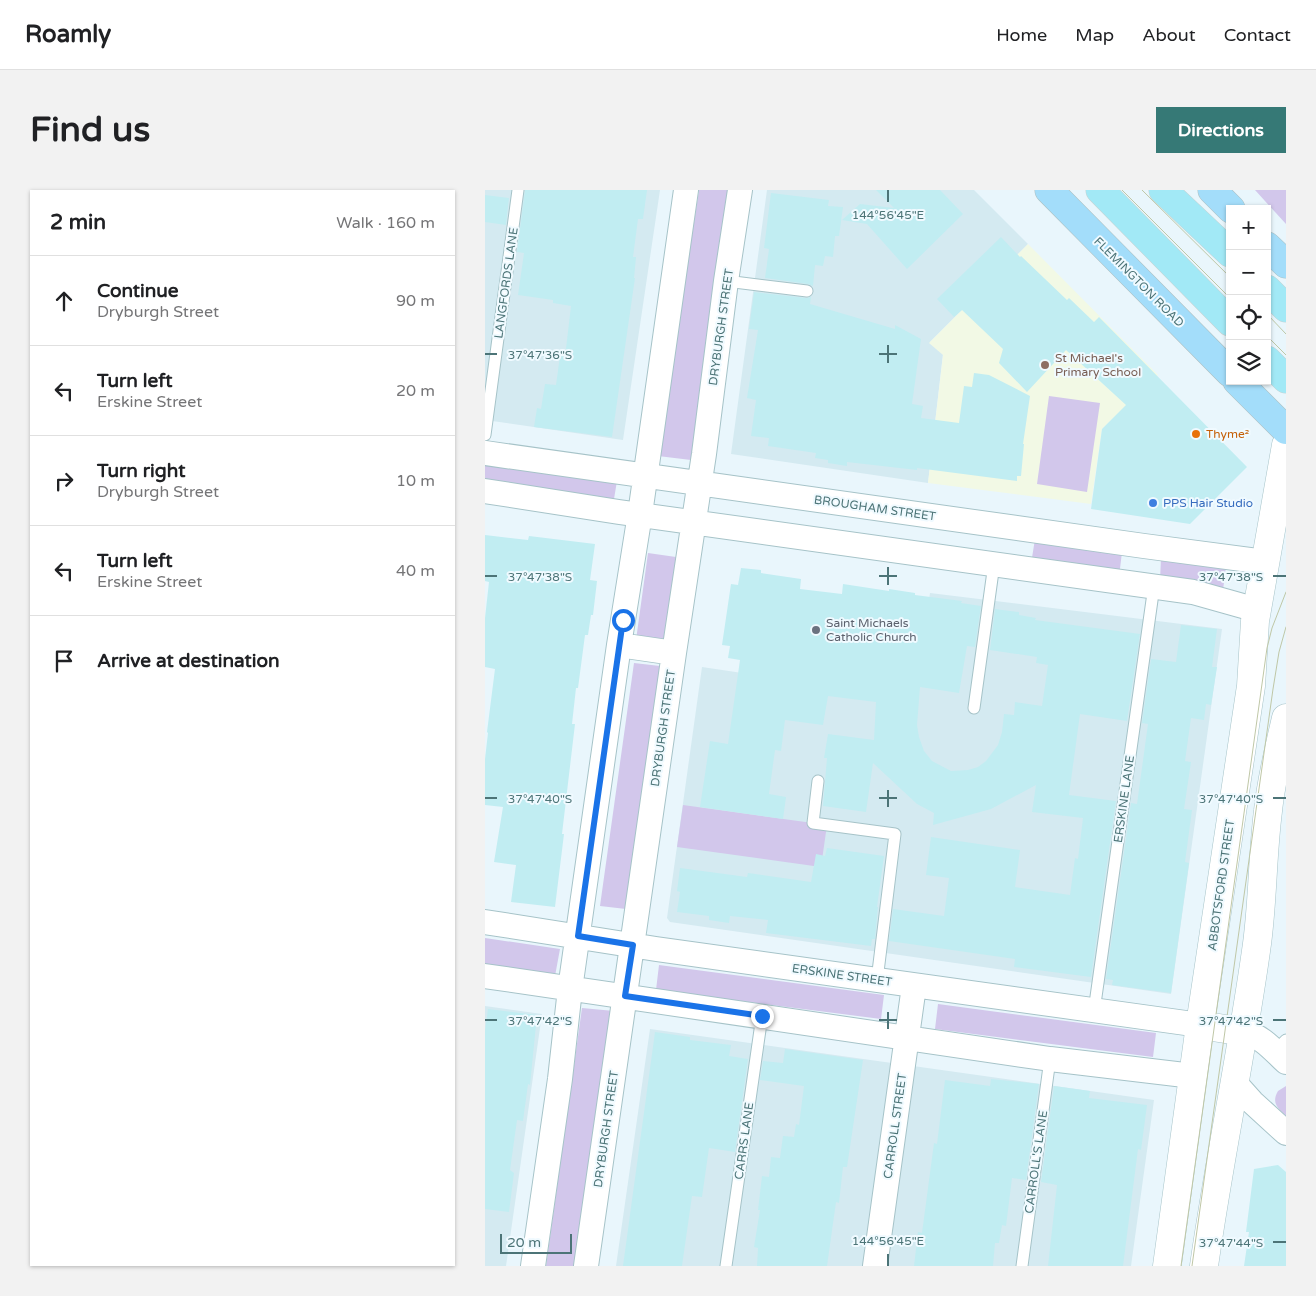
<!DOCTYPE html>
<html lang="en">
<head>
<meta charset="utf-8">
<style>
	body { margin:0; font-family:"Varela Round",sans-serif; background:#f2f2f2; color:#202124 }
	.controls { position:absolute; right:15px; top:15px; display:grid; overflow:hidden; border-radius:0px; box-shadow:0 1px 4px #0004 }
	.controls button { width:45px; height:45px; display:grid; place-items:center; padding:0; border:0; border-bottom:1px solid #e0e0e0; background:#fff; color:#202124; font:25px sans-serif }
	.scale { position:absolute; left:15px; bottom:12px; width:72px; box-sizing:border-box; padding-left:5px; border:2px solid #4c7477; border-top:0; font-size:14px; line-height:18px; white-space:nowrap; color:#4c7477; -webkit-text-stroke:4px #f0faff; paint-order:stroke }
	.stop { position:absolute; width:15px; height:15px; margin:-11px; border:4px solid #1a73e8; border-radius:50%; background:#fff }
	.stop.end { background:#1a73e8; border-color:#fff; box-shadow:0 1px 5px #0008 }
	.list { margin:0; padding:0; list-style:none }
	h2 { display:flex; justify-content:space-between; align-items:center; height:65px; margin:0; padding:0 20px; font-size:21px }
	h2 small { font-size:16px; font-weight:400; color:#757577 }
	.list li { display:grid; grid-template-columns:32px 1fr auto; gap:15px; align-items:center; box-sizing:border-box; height:90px; padding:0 20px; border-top:1px solid #e0e0e0 }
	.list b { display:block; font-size:19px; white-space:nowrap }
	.list p { margin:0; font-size:16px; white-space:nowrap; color:#757577 }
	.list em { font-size:16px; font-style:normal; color:#757577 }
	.icon { flex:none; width:28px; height:28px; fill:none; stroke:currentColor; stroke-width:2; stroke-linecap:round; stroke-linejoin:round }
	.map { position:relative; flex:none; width:801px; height:1076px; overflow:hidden; border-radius:0px }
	header { display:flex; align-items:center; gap:30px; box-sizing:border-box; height:70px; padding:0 25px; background:#fff; border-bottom:1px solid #e0e0e0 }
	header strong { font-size:24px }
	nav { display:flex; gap:28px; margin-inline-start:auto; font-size:18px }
	.intro { display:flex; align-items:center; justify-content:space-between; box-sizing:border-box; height:120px; padding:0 30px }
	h1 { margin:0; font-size:35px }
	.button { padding:12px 22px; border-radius:0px; background:#367976; color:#fff; font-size:18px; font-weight:700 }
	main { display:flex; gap:30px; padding:0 30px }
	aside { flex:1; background:#fff; border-radius:0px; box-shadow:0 1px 4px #0004 }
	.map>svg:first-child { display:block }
	.residential { fill:#d4eaf1 }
	.education { fill:#f2f9e5 }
	.green { fill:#d2c7eb }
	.building { fill:#c1edf2 }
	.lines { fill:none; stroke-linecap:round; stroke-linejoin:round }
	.service-casing { stroke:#a6c3c8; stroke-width:13 }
	.minor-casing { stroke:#a6c3c8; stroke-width:26 }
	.tertiary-casing { stroke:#a6c3c8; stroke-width:29 }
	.primary-casing { stroke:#adbfc0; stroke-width:29 }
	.trunk-casing { stroke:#c6d3d3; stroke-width:29 }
	.service { stroke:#fff; stroke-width:11 }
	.minor { stroke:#fff; stroke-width:24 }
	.tertiary { stroke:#fff; stroke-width:28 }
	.primary { stroke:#a3ddfa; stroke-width:28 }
	.trunk { stroke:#a2e9f6; stroke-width:28 }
	.tram { stroke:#bfc7a6; stroke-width:1 }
	.route { stroke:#1a73e8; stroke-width:6 }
	.ticks { fill:none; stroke:#4c7477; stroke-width:2 }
	.education-dot { fill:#8d6e63; stroke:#f0faff; stroke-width:2 }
	.food-dot { fill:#e8710a; stroke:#f0faff; stroke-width:2 }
	.shop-dot { fill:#3f7fe0; stroke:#f0faff; stroke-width:2 }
	.worship-dot { fill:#6b7280; stroke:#f0faff; stroke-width:2 }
	.labels { text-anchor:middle; stroke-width:4; stroke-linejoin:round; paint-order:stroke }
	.street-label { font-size:12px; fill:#4c7477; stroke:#f0faff }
	.education-label { font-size:12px; fill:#785e54; stroke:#f0faff; text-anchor:start }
	.food-label { font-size:12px; fill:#c56008; stroke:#f0faff; text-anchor:start }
	.shop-label { font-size:12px; fill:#366cbe; stroke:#f0faff; text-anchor:start }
	.worship-label { font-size:12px; fill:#5b616d; stroke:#f0faff; text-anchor:start }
	.ticks-label { font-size:12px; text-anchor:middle; fill:#4c7477; stroke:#f0faff; stroke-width:4; stroke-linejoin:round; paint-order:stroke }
</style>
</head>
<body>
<header>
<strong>Roamly</strong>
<nav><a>Home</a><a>Map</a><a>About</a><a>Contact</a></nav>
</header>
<div class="intro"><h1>Find us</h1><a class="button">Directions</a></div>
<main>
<aside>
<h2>2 min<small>Walk · 160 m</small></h2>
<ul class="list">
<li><svg class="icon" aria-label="ahead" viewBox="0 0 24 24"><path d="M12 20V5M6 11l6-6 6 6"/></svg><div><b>Continue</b><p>Dryburgh Street</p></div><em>90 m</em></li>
<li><svg class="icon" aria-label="left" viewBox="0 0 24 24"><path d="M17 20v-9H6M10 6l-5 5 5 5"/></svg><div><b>Turn left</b><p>Erskine Street</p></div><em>20 m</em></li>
<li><svg class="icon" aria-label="right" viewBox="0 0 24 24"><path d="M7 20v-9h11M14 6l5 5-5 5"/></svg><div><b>Turn right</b><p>Dryburgh Street</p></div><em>10 m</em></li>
<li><svg class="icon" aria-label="left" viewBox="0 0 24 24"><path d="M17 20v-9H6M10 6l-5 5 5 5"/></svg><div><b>Turn left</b><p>Erskine Street</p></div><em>40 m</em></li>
<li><svg class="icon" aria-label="arrive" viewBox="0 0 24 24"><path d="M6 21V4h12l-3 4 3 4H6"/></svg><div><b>Arrive at destination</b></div></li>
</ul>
</aside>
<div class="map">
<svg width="801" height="1076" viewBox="0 0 801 1076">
	<rect width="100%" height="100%" fill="#e9f6fc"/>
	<path class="residential" d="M0 0H175L138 250 0 230Z
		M282 0H489L543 54 445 152 458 164 443 293 246 264Z
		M445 403 737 439 686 804 185 732 182 728 217 477 377 501 431 499Z
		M0 816 57 824 21 1076H0Z
		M165 839 669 910 646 1076H131Z"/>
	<path class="education" d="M543 54 673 185 617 239 606 314 443 293 458 165 444 153Z"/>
	<path class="green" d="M214 0H243L206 270 173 266Z
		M770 0H801V34Z
		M564 206 615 213 602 302 552 294Z
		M0 272 132 291 128 315 0 296Z
		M550 349 637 362 634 387 546 374Z
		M163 363 191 367 178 453 151 450Z
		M676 368 741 377 738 400 675 391Z
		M149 473 175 476 141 719 115 716Z
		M198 615 342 635 336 677 192 657Z
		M0 748 75 759 70 786 0 776Z
		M174 775 399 805 396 829 171 800Z
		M453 814 671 843 668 867 450 839Z
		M97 818 129 821 92 1076H61Z
		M801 896V926C793 918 786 913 793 901Z"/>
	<path class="building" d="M40 0H162L158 29H153L148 67H151L149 88H150L127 247 49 237 52 218 56 219 60 194 71 195 75 166 80 167 86 116 68 113V110L33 105 39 63 32 62Z
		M391 0H455L478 24 422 79 382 34 357 30 375 14 409 18Z
		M286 3 344 10 343 16 358 17 354 46H350L348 67 340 66 338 76 330 75 328 96 323 94 280 88 284 59 279 58Z
		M0 5 24 8 21 35 0 32Z
		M516 47 535 67 536 66 582 110 584 108 609 132 614 127 762 277 705 334 606 319 617 239 641 215 581 160 542 202 514 173 518 159 477 120 469 127 452 109Z
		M269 102 321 108 326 107 325 114 410 139V135L436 149 427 214 438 216 436 228 474 233 479 196 487 197 489 183 504 185 545 206 538 254H539L536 286H532V291L432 278V280L362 272V276L343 273V270L330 268 331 263 283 256 284 248 266 246 271 210 262 208 273 140 264 139Z
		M0 345 43 350 44 346 110 354 105 390 112 391 108 425H106L103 445H100L93 498H91L87 534H90L77 644H79L70 717 26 712 31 675 9 672 18 617 0 615V569L3 543 2 542 10 479 0 477V428L4 392 0 391Z
		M256 378 276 380V383L316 389 315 399 357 404 358 394 404 401V399L430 403V405L477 411 476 413 496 416 490 457 482 456 474 503 435 497 432 535 434 547 439 561 447 571 466 581 483 580 493 577 501 571 513 555 517 542 519 524 529 525 530 512 557 516 563 475 551 473 552 467 505 460 510 419 534 422V425L551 428 550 430 655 444 642 531 595 524 584 605 631 611 606 787 529 777 530 769 404 751 408 719 459 726 464 688 441 685 446 647 535 660 530 697 585 705 590 668 593 669 598 628 547 622 551 595 506 619 448 635 449 623 432 614 388 573 381 622 338 616 342 568H339L343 544 389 550 391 512 343 506 338 535 300 530 296 561 290 560 284 604 301 607 298 629 215 617 225 551 243 554 255 470 243 468 245 456 237 455 246 394 253 395Z
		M696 435 732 439 727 477H732L726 515 721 514 719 530 706 528 700 571 706 572 699 619 707 620 700 672 704 673 686 803 627 795 628 790 621 789 646 613 652 614 663 534 657 533 666 469 691 472Z
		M342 658 399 666 392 717H393L390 749H387L386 756 281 743 283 730 245 726 244 733 224 730V726L192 722 195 702 192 701 195 678 262 687 263 683 326 692 331 664 340 666Z
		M3 819 52 825 45 895 43 894 38 931 32 930 25 980 29 983 24 1022 0 1019V841Z
		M170 842 205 847V850L246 855 244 866 263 869 250 962 224 958 217 1007 207 1006 197 1076H138Z
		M300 859 378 870 362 977H358L354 1013 351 1012 342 1076H272L273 1058 269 1057 275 1020H273L277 986 284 987 286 967 295 968 298 946 309 947 311 934 314 935 319 896 275 890 278 871 298 873Z
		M506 889 554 894 541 990 527 988 521 1036 517 1035 514 1053H510L508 1076H429L433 1042 437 1043 449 953 452 954 460 890 505 896Z
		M569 896 605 901 604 908 662 915 656 960 653 959 638 1076H563L572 995 556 992Z
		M793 975 801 982V1076H759L764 1042H761L769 979Z"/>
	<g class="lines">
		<defs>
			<path id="service" d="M241 91 322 101
				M0 245 33 0
				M489 518 509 374
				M333 591 328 633 410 644 392 790
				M609 821 669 396
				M790 861 801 850
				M241 1076 277 826
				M537 1076 565 869"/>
			<path id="minor" d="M0 263 659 356 780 372
				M0 301 134 322 708 402 772 420
				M134 455 189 463
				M0 732 171 759 715 835
				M0 786 565 869 708 886
				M759 842C777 846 788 860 801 872
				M750 893 767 912 801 943
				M48 1076 75 889 85 799 134 455 155 324 201 0
				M101 1076 189 463 219 264 241 91 255 0
				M390 1076 429 796"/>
			<path id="tertiary" d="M715 835 759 842
				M682 1076 715 835 766 496 770 431 801 255
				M719 1076C734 971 756 867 771 761 778 715 777 668 783 621 786 590 794 559 801 528"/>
			<path id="primary" d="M564 0 745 183
				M727 0 746 19
				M782 56 801 74
				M752 191 801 240"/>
			<path id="trunk" d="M615 0 745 132
				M678 0 745 63
				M782 99 801 118
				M782 170 801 189"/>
		</defs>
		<use href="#service" class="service-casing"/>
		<use href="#minor" class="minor-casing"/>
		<use href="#tertiary" class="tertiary-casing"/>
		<use href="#primary" class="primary-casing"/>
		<use href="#trunk" class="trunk-casing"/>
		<use href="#service" class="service"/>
		<use href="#minor" class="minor"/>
		<use href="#tertiary" class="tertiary"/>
		<use href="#primary" class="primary"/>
		<use href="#trunk" class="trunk"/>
		<path class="tram" d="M637 0 745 108
			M657 0 745 87
			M782 124 801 144
			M782 146 801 165
			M696 1076 782 458 787 438 801 402
			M707 1076 788 499 794 462 801 437"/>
	</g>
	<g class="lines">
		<path class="route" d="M138 430 93 746 148 755 140 806 277 826"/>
	</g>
	<path class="ticks" d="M403 0V12M403 155V173M0 164H12M394 164H412M403 377V395M0 386H12M394 386H412M788 386H801M403 600V617M0 608H12M394 608H412M788 608H801M403 822V839M0 830H12M394 830H412M788 830H801M788 1052H801M403 1064V1076"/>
	<circle class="education-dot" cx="560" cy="175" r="5"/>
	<circle class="food-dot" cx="711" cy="244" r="5"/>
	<circle class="shop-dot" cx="668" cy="313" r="5"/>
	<circle class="worship-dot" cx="331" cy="440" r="5"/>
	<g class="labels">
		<g class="street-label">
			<text transform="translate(654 92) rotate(45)" y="4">FLEMINGTON ROAD</text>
			<text transform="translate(21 93) rotate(-82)" y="4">LANGFORDS LANE</text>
			<text transform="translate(236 137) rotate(-82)" y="4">DRYBURGH STREET</text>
			<text transform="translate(390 318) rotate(8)" y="4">BROUGHAM STREET</text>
			<text transform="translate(178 538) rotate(-82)" y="4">DRYBURGH STREET</text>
			<text transform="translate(639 609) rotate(-82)" y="4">ERSKINE LANE</text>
			<text transform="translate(736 695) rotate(-82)" y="4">ABBOTSFORD STREET</text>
			<text transform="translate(357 785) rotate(8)" y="4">ERSKINE STREET</text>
			<text transform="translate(410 936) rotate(-82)" y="4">CARROLL STREET</text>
			<text transform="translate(121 939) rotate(-82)" y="4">DRYBURGH STREET</text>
			<text transform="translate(259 951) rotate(-82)" y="4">CARRS LANE</text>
			<text transform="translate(551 972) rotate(-82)" y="4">CARROLL'S LANE</text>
		</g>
		<g class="education-label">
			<text x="570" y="172">St Michael's<tspan x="570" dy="14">Primary School</tspan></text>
		</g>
		<g class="food-label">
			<text x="721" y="248">Thyme²</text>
		</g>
		<g class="shop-label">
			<text x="678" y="317">PPS Hair Studio</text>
		</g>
		<g class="worship-label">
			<text x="341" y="437">Saint Michaels<tspan x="341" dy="14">Catholic Church</tspan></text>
		</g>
	</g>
	<g class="ticks-label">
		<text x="403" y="29">144°56'45"E</text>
		<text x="55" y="169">37°47'36"S</text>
		<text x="55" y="391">37°47'38"S</text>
		<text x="746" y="391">37°47'38"S</text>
		<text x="55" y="613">37°47'40"S</text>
		<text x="746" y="613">37°47'40"S</text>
		<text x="55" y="835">37°47'42"S</text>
		<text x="746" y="835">37°47'42"S</text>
		<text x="403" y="1055">144°56'45"E</text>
		<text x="746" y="1057">37°47'44"S</text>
	</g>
</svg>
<div class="controls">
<button>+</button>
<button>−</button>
<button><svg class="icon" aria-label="locate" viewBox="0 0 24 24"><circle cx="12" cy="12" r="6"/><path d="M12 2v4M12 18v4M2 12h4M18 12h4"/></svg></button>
<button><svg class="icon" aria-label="layers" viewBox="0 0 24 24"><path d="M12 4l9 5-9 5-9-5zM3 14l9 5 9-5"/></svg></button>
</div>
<div class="scale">20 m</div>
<div class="stop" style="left:138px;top:430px"></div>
<div class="stop end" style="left:277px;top:826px"></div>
</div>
</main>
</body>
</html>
